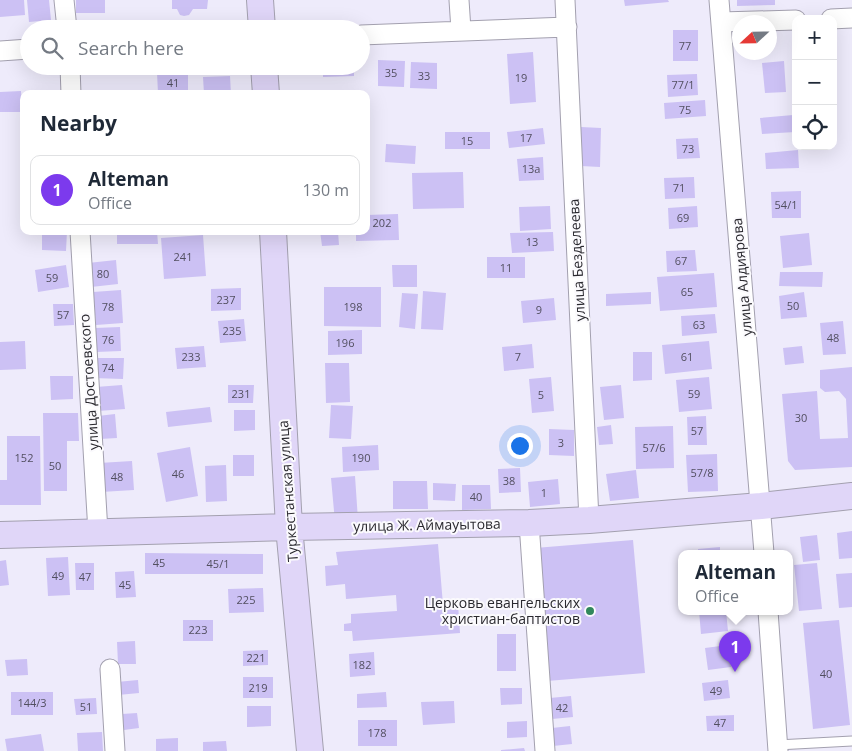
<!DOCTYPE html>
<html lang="en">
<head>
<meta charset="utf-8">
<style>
	body { margin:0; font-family:"Open Sans",sans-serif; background:#f2f2f3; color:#1f2937 }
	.controls { position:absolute; right:15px; top:15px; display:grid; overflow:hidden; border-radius:10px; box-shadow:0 5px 20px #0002 }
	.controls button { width:45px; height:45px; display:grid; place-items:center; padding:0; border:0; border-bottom:1px solid #e0e1e3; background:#fff; color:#1f2937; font:25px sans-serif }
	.compass { position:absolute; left:732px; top:15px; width:45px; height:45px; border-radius:50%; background:#fff; box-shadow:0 5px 20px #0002; rotate:248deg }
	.you { position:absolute; left:519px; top:445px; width:18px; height:18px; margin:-12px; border:4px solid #fff; border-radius:50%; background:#1a73e8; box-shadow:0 0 0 8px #1a73e833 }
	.badge { display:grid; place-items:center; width:32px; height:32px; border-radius:50%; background:#7c3aed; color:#fff; font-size:16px; font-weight:700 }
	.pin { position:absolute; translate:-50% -41px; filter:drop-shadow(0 1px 2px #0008) }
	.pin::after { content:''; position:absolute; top:26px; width:18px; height:15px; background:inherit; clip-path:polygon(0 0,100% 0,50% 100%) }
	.popup { position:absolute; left:678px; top:550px; width:115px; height:65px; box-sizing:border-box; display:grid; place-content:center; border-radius:10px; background:#fff; filter:drop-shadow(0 1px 4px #0005); font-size:16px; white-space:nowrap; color:#747a83 }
	.popup b { font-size:19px; color:#1f2937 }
	.popup::after { content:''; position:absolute; left:50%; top:100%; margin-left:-10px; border:10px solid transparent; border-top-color:#fff }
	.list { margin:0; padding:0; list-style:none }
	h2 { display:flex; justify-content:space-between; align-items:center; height:65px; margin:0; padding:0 20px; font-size:21px }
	h2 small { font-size:16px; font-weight:400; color:#747a83 }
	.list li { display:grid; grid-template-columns:32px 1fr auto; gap:15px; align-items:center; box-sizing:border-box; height:70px; margin:0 10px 10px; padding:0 10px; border:1px solid #e0e1e3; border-radius:10px }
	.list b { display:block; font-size:19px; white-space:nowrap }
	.list p { margin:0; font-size:16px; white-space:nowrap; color:#747a83 }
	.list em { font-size:16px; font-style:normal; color:#747a83 }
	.icon { flex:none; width:28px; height:28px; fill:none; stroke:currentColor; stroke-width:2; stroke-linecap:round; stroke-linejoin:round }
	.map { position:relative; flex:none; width:852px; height:751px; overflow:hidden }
	.search { position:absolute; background:#fff; box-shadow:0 5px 20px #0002; left:20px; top:20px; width:350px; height:55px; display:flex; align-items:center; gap:12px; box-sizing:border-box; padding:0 18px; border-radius:28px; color:#747a83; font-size:19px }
	.panel { position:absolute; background:#fff; box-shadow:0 5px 20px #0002; left:20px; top:90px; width:350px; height:145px; border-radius:10px }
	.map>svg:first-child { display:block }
	.building { fill:#ccc1f4 }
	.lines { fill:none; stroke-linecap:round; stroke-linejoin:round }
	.lane-casing { stroke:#a3a0af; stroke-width:11 }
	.street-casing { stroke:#a3a0af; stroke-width:21 }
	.secondary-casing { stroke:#a3a0af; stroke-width:28 }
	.lane { stroke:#fff; stroke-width:9 }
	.street { stroke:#fff; stroke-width:19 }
	.secondary { stroke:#e0d6f8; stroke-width:26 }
	.poi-dot { fill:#31885c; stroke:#fbfafd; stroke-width:2 }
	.labels { text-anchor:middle; stroke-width:4; stroke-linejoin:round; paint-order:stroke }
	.number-label { font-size:11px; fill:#524f60 }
	.street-label { font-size:14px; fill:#2a292f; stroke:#fbfafd }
	.poi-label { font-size:14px; fill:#2a292f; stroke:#fbfafd; text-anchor:end }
</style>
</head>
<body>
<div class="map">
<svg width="852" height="751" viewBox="0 0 852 751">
	<rect width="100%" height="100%" fill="#eeebfb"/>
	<path class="building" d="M0 0H24L25 15 0 17Z
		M27 0H49L51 20 29 22Z
		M76 0H105V13H76Z
		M172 0H208L207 9H193L189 15 184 16 180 15 177 9H172Z
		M624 0H668L669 2 625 6Z
		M737 0H775V5L737 6Z
		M673 30H698V61H673Z
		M533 52 536 102 510 104 507 54Z
		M378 60 405 61 404 87 378 86Z
		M784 61 786 92 765 93 762 63Z
		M411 62 437 63V89L410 88Z
		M323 66H354V76L323 77Z
		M188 71V94H158L157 72Z
		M697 74 698 95 668 97 667 75Z
		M230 76 231 94H204L203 77Z
		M358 90 359 94H338V91Z
		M21 91 22 112H0V92Z
		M705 100 706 116 665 119 664 103Z
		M793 115 795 132 762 134 760 118Z
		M581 127 601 128 600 167 581 166Z
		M543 128 545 144 509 148 507 132Z
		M445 132H490V149H445Z
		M698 138 700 158 677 159 676 139Z
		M386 144 416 146 415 164 385 162Z
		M798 150 799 168 766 169 765 153Z
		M543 157 544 180 519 181 517 159Z
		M463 172 464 208 413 209 412 173Z
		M694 177 695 198 665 199 664 178Z
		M801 191V218H772L771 192Z
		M550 206 551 229 520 231 519 207Z
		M697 206 698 227 669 229 668 208Z
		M398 214 399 240 356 241V231H366V215Z
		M42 231H67L66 251 42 250Z
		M117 231H157L158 244H117Z
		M320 231H338L339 245 322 246Z
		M553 232 554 251 512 253 510 233Z
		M809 233 812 265 783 268 780 236Z
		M203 235 206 276 164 279 161 238Z
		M695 250 697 271 667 272 666 251Z
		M487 257H525V278H487Z
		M116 260 118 284 91 287 88 263Z
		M66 265 69 287 38 292 35 270Z
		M392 265H417V287H393Z
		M780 272H823L822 287 779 286Z
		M714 273 717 307 660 311 657 277Z
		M324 287H381V327L324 326Z
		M241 288V310L211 311V289Z
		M121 290 123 323 96 325 93 292Z
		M423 291 446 293 443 330 421 329Z
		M651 292V304L606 306V294Z
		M804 292 807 317 781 319 779 296Z
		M402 293 418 294 415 329 399 327Z
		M554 298 556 320 523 323 521 301Z
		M53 304H73L74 325 54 326Z
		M715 314 717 333 682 336 681 316Z
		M244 319 246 341 220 343 218 321Z
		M843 321 846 354 823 355 820 323Z
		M120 327 121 351 96 352 95 328Z
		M362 330V354L328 355V331Z
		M25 341 26 369 0 370V342Z
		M709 341 712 369 665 374 662 345Z
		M532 344 534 368 504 371 502 347Z
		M204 346 206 367 177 369 175 348Z
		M802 346 804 363 785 365 783 348Z
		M633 352H652V380L633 381Z
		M93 358H124L123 379 93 378Z
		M325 363H349L350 402 326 403Z
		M852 367V467L795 470 788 461 782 394 817 391 820 439 848 438 846 399 839 391 825 392 820 388V370Z
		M50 376H73V399L51 400Z
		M551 377 554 411 532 413 529 379Z
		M709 377 712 409 679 412 676 380Z
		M122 385 125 409 98 411 96 387Z
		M228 385H254L253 403H228Z
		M621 385 624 418 604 420 600 387Z
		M331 405 353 406 351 439 329 438Z
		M210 407 212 422 168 427 166 412Z
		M234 410H255V430L234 431Z
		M43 413H78L79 441H67V491H44Z
		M115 414 117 438 100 439 98 416Z
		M706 416 707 445H688L687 417Z
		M611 425 613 444 599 445 597 427Z
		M673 426 674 468 636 469 635 427Z
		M549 429 574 430V456L549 455Z
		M7 436H40L41 505H0V480H7Z
		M378 445 379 470 343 472 342 447Z
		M190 447 198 496 166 502 157 453Z
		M717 454 718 491 688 492 686 455Z
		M233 455H254V476H233Z
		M132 461 134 490 101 492 99 463Z
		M226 465 227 501 206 502 205 466Z
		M520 468 521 492 499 493 498 469Z
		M636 470 639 498 610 501 606 474Z
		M355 476 358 520 335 522 331 478Z
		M558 479 560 504 530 507 528 482Z
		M393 481H427L428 509H393Z
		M433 483 456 484 455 501 433 500Z
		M462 485H490L491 509 462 510Z
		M852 531V558L839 559 837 533Z
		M817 535 820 560 803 562 800 537Z
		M633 540 645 673 547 681 535 548Z
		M438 544 443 605 458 604 460 633 353 641 352 631H344V624L351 623V614L397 611 396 595 346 599 345 584 326 586 325 566 338 565 336 552Z
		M720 547V553H698V549Z
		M145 553 263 554V574H145Z
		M68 557 70 595 48 596 46 558Z
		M6 560 9 585 0 586V561Z
		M75 563H94V590H76Z
		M817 563 822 609 799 611 794 565Z
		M134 571 136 597 116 598 115 572Z
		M852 573V607L839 608 836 574Z
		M263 588 264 612 229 613 228 589Z
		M699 611H726L728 631 701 634Z
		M183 620H213V641H183Z
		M839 620 850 725 813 729 803 623Z
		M497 634H516V671H497Z
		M135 641 136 664H118L117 642Z
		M728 645 731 667 708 670 705 648Z
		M268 650V665L243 666V651Z
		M374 652 375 675 350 677 349 654Z
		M27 659 28 675 7 676 5 660Z
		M243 677H273V698H243Z
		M138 680 139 693 118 695 117 682Z
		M728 680 730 698 704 701 702 683Z
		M500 688H522V704L501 705Z
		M11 692H53V715H11Z
		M386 692 387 707 357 708V694Z
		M571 696 573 717 552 719 550 698Z
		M96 698 97 714 76 715 74 699Z
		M454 701 455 723 423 725 421 702Z
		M247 706H271V726L247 727Z
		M137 713 139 728 124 730 122 714Z
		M734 715V731H707L706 716Z
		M358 720H397V746H358Z
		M527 721V737L507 738V722Z
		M570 726 572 744 553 746 552 728Z
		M102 732 103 751H78L77 733Z
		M41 734 44 751H7L5 739Z
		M178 738V751H156V739Z
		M226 741 227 751H203V742Z
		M524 748 525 751H501V750Z"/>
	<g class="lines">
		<defs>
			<path id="lane" d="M777 745 852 741"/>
			<path id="street" d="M64 0 67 29
				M459 0 461 30
				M565 0 589 520
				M719 0 764 553
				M831 19 852 18
				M721 22 796 20
				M361 35 567 27
				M0 51 29 49
				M70 66 71 94
				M80 231 98 532
				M529 523 545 751
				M768 611 778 751
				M110 669 115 751"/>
			<path id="secondary" d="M260 0 262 29
				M264 66 266 94
				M273 231 289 527 310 751
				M0 535 289 527 529 523 589 520 761 506 852 496"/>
		</defs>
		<use href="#lane" class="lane-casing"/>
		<use href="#street" class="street-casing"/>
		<use href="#secondary" class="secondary-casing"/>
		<use href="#lane" class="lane"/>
		<use href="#street" class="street"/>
		<use href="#secondary" class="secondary"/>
	</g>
	<circle class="poi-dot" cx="590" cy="611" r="5"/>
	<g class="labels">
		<g class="number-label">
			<text x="685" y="50">77</text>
			<text x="391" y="77">35</text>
			<text x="424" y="80">33</text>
			<text x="521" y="82">19</text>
			<text x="173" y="87">41</text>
			<text x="683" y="89">77/1</text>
			<text x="685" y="114">75</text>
			<text x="526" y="142">17</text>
			<text x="467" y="145">15</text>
			<text x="688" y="153">73</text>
			<text x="531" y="173">13а</text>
			<text x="679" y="192">71</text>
			<text x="786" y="209">54/1</text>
			<text x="683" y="222">69</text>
			<text x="382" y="227">202</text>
			<text x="532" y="246">13</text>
			<text x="183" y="261">241</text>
			<text x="681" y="265">67</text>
			<text x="506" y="272">11</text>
			<text x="103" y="278">80</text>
			<text x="52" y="282">59</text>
			<text x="687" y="296">65</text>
			<text x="226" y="304">237</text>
			<text x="793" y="310">50</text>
			<text x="108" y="311">78</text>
			<text x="353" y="311">198</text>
			<text x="539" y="314">9</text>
			<text x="63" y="319">57</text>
			<text x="699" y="329">63</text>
			<text x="232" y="335">235</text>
			<text x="833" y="342">48</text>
			<text x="108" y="344">76</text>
			<text x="345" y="347">196</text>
			<text x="191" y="361">233</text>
			<text x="518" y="361">7</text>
			<text x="687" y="361">61</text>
			<text x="108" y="372">74</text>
			<text x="241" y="398">231</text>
			<text x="694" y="398">59</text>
			<text x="541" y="399">5</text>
			<text x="801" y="422">30</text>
			<text x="697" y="435">57</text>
			<text x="561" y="447">3</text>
			<text x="654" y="452">57/6</text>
			<text x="24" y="462">152</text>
			<text x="361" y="462">190</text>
			<text x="55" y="470">50</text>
			<text x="702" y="477">57/8</text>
			<text x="178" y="478">46</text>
			<text x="117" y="481">48</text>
			<text x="509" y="485">38</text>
			<text x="544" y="497">1</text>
			<text x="476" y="501">40</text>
			<text x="159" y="567">45</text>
			<text x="218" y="568">45/1</text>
			<text x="58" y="580">49</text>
			<text x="85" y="581">47</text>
			<text x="125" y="589">45</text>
			<text x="246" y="604">225</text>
			<text x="198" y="634">223</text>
			<text x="256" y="662">221</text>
			<text x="362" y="669">182</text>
			<text x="826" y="678">40</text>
			<text x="258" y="692">219</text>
			<text x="716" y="695">49</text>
			<text x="32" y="707">144/3</text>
			<text x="86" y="711">51</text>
			<text x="562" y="712">42</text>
			<text x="720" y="727">47</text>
			<text x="377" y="737">178</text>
		</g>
		<g class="street-label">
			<text transform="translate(577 260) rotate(-93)" y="5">улица Безделеева</text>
			<text transform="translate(742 277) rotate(-95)" y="5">улица Алдиярова</text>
			<text transform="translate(89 382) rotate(-94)" y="5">улица Достоевского</text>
			<text transform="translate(288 491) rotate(-94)" y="5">Туркестанская улица</text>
			<text transform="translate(427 525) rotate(-1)" y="5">улица Ж. Аймауытова</text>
		</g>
		<g class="poi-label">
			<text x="580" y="608">Церковь евангельских<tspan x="580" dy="16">христиан-баптистов</tspan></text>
		</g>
	</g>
</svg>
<div class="controls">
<button>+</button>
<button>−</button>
<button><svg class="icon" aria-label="locate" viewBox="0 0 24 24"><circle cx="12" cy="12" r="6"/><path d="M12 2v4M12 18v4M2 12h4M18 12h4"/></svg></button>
</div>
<svg class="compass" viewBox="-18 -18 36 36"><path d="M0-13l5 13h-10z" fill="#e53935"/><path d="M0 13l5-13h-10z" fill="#747a83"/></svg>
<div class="you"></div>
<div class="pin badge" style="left:735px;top:672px">1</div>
<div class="popup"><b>Alteman</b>Office</div>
<div class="search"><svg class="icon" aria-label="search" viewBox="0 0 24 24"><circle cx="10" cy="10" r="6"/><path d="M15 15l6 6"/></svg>Search here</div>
<section class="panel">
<h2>Nearby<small></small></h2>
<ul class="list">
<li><span class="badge">1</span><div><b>Alteman</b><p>Office</p></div><em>130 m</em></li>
</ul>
</section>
</div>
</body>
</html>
